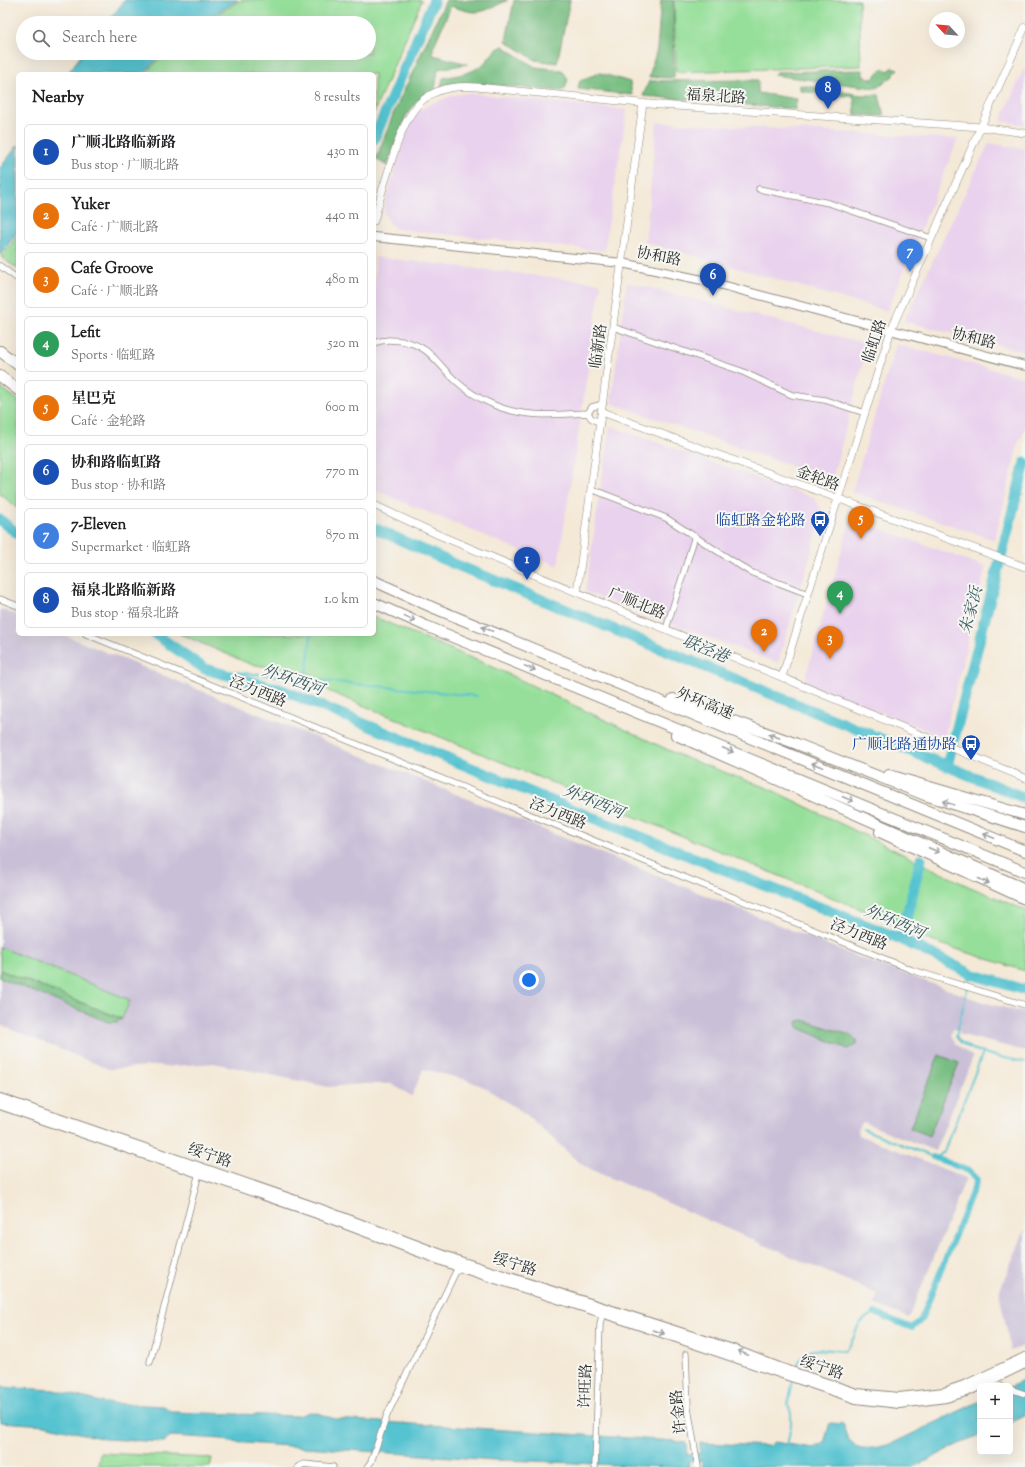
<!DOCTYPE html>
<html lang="en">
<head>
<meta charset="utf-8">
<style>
	body { margin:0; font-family:"Sorts Mill Goudy","Noto Serif SC",serif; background:#f6f6f6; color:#202124 }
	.controls { position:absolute; right:12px; bottom:12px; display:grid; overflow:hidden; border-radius:6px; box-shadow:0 4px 16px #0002 }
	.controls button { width:36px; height:36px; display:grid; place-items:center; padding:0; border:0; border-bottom:1px solid #e0e0e0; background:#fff; color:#202124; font:20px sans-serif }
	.compass { position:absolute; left:929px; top:12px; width:36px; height:36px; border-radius:50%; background:#fff; box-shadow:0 4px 16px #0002; rotate:296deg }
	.you { position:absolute; left:529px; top:980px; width:14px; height:14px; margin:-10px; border:3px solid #fff; border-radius:50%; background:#1a73e8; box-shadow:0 0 0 6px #1a73e833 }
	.badge { display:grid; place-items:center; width:26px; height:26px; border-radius:50%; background:#ea580c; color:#fff; font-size:13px; font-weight:700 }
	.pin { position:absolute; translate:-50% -33px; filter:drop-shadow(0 1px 2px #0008) }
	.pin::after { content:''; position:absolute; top:21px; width:14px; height:12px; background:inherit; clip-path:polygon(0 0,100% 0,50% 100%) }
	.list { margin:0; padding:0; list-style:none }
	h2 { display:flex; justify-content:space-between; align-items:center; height:52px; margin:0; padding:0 16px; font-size:17px }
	h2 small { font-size:13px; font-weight:400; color:#757577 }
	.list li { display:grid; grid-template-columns:26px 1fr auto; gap:12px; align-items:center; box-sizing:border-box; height:56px; margin:0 8px 8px; padding:0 8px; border:1px solid #e0e0e0; border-radius:6px }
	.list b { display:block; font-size:15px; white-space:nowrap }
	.list p { margin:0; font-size:13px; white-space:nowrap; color:#757577 }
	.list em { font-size:13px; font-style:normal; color:#757577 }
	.icon { flex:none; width:22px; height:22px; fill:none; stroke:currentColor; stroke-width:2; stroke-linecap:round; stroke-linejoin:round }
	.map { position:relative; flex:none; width:1025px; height:1467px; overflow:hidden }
	.search { position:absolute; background:#fff; box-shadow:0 4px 16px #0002; left:16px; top:16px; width:360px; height:44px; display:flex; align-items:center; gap:10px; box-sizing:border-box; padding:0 14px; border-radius:22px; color:#757577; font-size:15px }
	.panel { position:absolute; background:#fff; box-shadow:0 4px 16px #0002; left:16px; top:72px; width:360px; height:564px; border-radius:6px }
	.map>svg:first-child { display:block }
	.built { fill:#e9d2ed }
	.industrial { fill:#c9bfd7 }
	.green { fill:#96df9a; stroke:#608562 }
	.forest { fill:#78be82; stroke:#527456 }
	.water { fill:#57c3d0; stroke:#41777e }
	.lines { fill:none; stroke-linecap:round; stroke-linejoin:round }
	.stream { stroke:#57c3d0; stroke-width:2 }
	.canal { stroke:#57c3d0; stroke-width:6 }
	.river { stroke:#57c3d0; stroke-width:11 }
	.minor-casing { stroke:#908a81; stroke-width:7 }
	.tertiary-casing { stroke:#908a81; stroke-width:8 }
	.secondary-casing { stroke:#908a81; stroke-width:10 }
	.motorway-casing { stroke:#908a81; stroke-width:12 }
	.minor { stroke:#fff; stroke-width:5.5 }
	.tertiary { stroke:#fff; stroke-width:7 }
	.secondary { stroke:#fff; stroke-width:8 }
	.motorway { stroke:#fff; stroke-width:10 }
	.oneway { stroke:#a0a0a0 }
	.labels { text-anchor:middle; stroke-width:4; stroke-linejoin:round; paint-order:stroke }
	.street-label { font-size:15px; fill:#2b2b2b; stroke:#f6f6f2 }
	.transit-label { font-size:15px; fill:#164399; stroke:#f6f6f2; text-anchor:end }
	.water-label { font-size:16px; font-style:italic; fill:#38595d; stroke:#f6f6f2 }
</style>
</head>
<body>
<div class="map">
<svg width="1025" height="1467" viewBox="0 0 1025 1467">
	<rect width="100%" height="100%" fill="#f6f6f2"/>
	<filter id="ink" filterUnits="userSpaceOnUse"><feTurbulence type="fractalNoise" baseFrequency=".025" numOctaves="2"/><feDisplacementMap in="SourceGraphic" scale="8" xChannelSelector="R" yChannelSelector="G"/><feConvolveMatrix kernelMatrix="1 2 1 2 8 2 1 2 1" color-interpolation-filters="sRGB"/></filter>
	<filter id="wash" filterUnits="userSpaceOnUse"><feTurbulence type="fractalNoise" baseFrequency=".012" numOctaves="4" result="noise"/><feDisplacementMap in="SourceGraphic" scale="16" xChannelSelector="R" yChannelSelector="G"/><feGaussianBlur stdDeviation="0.9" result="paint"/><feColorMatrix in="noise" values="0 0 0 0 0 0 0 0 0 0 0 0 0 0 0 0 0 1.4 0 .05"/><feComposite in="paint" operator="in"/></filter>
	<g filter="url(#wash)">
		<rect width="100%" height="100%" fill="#f4e9d7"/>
		<path class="built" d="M1025 66V125L1001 121Z
			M468 93 627 110 604 251 397 229 390 224 385 215 384 206 408 124 421 110 430 104 454 95Z
			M657 122 958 139 887 311 645 242Z
			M989 143 1025 149V352L904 321Z
			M375 257 601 283 558 566 374 490Z
			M627 282 868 344 832 480 611 403Z
			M896 344 1025 378V429L1018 444 995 540 852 492Z
			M610 426 814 498 823 513 778 663 585 592Z
			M851 518 986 567 944 737 804 682Z"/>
		<path class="industrial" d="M0 609 18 616V634H61L855 956 983 1002 1025 1013V1051L959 1034 960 1031 953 1029 951 1035 956 1044 973 1057 935 1151 863 1122 858 1129 859 1135 966 1178 909 1318 874 1304 878 1294 587 1168 574 1158 527 1115 484 1087 467 1080 423 1069 412 1096 391 1084H363L328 1087 214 1063 162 1067V1065L109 1069 0 1025Z
			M1025 1229V1345L1011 1351 999 1292Z"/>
		<path class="green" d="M241 0H422L374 112V74H145L165 53H369V23H204Z
			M674 0H859L861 66 676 72Z
			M18 235V269L1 257Z
			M0 387 18 400V508L0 494Z
			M374 617 493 667 683 757 770 789 968 886 1025 910V971L922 938 911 925 899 919 892 922 328 691 312 674 250 664 180 634H374Z
			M0 947 130 1000 122 1019 0 970Z
			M100 1453 212 1458 210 1467H98Z"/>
		<path class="forest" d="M446 0H508C480 13 480 16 451 6L433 48V55L468 64 438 69 435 90 418 100 406 116 387 166 376 159 394 112Z
			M514 0H570L557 63 535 60 506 41Z
			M661 0H673L674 78 649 77 657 49Z
			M503 46 535 67 562 70 568 79 565 89 561 91 473 83 441 87 443 78C457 75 471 74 482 65 491 58 491 51 503 46Z
			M892 67 898 69 892 77 875 88 773 75 776 72 863 70V76L873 79 882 68 889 71Z
			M600 73 630 82 632 95 578 89 580 80Z
			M758 80V93L797 99 795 109 643 96 649 81Z
			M800 85 861 95H879L884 116 855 115 854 97 800 91Z
			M0 970 122 1019 117 1022H108L0 978Z
			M803 1020 850 1035 857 1041V1045L848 1049 799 1028 797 1024 798 1021Z
			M939 1055 959 1063 929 1136 910 1128Z"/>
		<path class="water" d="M125 0H238L201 23H107Z
			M83 53H163L143 74H67Z
			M18 145V231L0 255V168Z
			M1025 1380V1416L1010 1423V1387Z
			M0 1387 54 1390 105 1403 164 1406 172 1412 298 1416C302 1415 307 1412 311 1412 321 1413 328 1418 336 1419L675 1441 686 1443 687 1454 700 1453V1443L769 1446 774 1442 813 1448 824 1443 830 1423 844 1424C846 1454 869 1450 891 1444L980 1401V1436L959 1444 914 1467H703L702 1461H689V1467C624 1467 560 1461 495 1460L230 1442 222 1439 172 1436 164 1442 105 1439 45 1425 0 1422Z"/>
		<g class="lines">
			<path class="stream" d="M205 669 477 696
				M306 678 311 634
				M971 974 956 1036C964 1053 1007 1058 1025 1062
				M863 1129 933 1157 939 1156 944 1151 983 1053
				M796 1370C803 1343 822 1350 845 1351 861 1335 849 1325 875 1313
				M787 1446 791 1425V1413L788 1405 793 1380"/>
			<path class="canal" d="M875 1313 912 1328 921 1320 977 1180 969 1171 933 1157"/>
			<path class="river" d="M374 139 434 0
				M0 520 18 534
				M374 528 452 563 1025 798
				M155 634 205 669 282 690 603 822 901 939 971 974 1025 990
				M947 766 1025 463
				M901 939 921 859"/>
		</g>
	</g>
	<g filter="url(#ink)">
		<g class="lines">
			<defs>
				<path id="minor" d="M759 189 829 203 931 238
					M0 266 18 279
					M613 327 741 371 792 395 825 400 865 413
					M374 343C383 339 391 340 401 341 430 345 436 363 456 381 467 391 480 399 494 405 524 418 556 415 588 413
					M600 423 591 418 588 413 592 407 603 404
					M591 489 666 518 750 572 808 594
					M0 599 18 606
					M666 629 695 536
					M86 634 912 970 1025 1005
					M686 1354 688 1408 698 1467
					M150 1362 199 1173
					M986 1381 1001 1386
					M1010 1389 1025 1394
					M298 1467 304 1464 333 1467
					M367 1467 371 1462 387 1415 459 1265
					M595 1467 600 1324 603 1311"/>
				<path id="tertiary" d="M374 221C379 201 385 180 392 159 407 112 421 82 477 87L660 105 981 127 1025 133
					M602 412 1025 567
					M374 505 441 536 1025 778
					M577 592 643 103
					M782 677 891 330 1025 27"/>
				<path id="secondary" d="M374 237 622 263 707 281 1025 366
					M0 1098 319 1208 460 1261 733 1349 779 1367 857 1393 899 1397 944 1392 967 1384 1025 1357
					M0 1105 317 1214 458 1267 617 1318 856 1399 899 1404 946 1398 969 1391 1025 1364"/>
				<path id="motorway" d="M0 351 18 365
					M0 376 18 390
					M374 581 434 608 1025 851
					M374 603 426 626 1025 872
					M673 699 797 744 925 795 1025 827
					M676 735 1025 889
					M889 775 1025 815
					M880 832 1025 899"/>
			</defs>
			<use href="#minor" class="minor-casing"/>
			<use href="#tertiary" class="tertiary-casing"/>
			<use href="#secondary" class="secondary-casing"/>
			<use href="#motorway" class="motorway-casing"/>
			<use href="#minor" class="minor"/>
			<use href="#tertiary" class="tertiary"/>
			<use href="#secondary" class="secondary"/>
			<use href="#motorway" class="motorway"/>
		</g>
		<defs><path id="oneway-shaft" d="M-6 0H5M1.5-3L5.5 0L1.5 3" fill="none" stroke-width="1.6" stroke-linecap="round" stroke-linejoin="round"/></defs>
		<g class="oneway">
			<use href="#oneway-shaft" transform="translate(410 619) rotate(24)"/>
			<use href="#oneway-shaft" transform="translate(487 629) rotate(-158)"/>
			<use href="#oneway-shaft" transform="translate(530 668) rotate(22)"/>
			<use href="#oneway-shaft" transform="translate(774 736) rotate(-160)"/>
			<use href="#oneway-shaft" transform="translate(728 750) rotate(22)"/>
			<use href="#oneway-shaft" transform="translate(817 765) rotate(-158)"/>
			<use href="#oneway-shaft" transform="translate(848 799) rotate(22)"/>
			<use href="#oneway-shaft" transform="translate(948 803) rotate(-162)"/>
			<use href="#oneway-shaft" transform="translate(989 836) rotate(-158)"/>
			<use href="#oneway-shaft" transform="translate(934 850) rotate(23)"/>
			<use href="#oneway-shaft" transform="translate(984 881) rotate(24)"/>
			<use href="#oneway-shaft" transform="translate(659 1332) rotate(19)"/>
			<use href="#oneway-shaft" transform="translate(743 1353) rotate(-158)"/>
		</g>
	</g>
	<defs>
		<symbol id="bus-pin" viewBox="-11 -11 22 30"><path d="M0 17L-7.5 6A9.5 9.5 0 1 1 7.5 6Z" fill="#1a4fb4" stroke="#f6f6f2"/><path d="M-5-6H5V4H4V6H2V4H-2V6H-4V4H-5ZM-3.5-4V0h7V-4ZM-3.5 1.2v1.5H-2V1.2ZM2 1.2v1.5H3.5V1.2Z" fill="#fff"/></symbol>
	</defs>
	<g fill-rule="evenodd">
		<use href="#bus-pin" x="809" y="509" width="22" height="30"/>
		<use href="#bus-pin" x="960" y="733" width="22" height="30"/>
	</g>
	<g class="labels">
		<g class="street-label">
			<text transform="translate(716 96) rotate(4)" y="5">福泉北路</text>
			<text transform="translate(659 256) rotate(11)" y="5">协和路</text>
			<text transform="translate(974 338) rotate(14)" y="5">协和路</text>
			<text transform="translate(874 341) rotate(-71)" y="5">临虹路</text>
			<text transform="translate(598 346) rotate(-82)" y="5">临新路</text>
			<text transform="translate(818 478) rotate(20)" y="5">金轮路</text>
			<text transform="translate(637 603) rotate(22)" y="5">广顺北路</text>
			<text transform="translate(258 691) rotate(22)" y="5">泾力西路</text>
			<text transform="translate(705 703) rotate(22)" y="5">外环高速</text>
			<text transform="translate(558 813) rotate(22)" y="5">泾力西路</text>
			<text transform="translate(859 934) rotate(22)" y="5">泾力西路</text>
			<text transform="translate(210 1155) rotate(19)" y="5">绥宁路</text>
			<text transform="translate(515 1264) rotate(18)" y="5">绥宁路</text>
			<text transform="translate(822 1367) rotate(19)" y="5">绥宁路</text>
			<text transform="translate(585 1386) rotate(-88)" y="5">许旺路</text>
			<text transform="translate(678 1412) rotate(-96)" y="5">许金路</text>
		</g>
		<g class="transit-label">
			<text x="806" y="525">临虹路金轮路</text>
			<text x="957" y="749">广顺北路通协路</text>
		</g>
		<g class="water-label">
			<text transform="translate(970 610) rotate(-75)" y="6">朱家浜</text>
			<text transform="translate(706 648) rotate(22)" y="6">联泾港</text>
			<text transform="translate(293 679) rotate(19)" y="6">外环西河</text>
			<text transform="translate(594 801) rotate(22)" y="6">外环西河</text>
			<text transform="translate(895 921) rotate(23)" y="6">外环西河</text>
		</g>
	</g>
</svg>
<div class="controls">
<button>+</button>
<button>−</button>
</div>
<svg class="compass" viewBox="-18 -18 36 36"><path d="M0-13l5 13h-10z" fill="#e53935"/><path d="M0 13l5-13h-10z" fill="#757577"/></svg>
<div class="you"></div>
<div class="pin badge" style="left:527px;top:580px;background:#1a4fb4">1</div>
<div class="pin badge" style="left:764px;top:652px;background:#e8710a">2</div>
<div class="pin badge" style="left:830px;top:659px;background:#e8710a">3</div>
<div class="pin badge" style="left:840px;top:614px;background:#2e9e5b">4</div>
<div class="pin badge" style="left:861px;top:539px;background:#e8710a">5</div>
<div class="pin badge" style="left:713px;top:296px;background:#1a4fb4">6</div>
<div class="pin badge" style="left:910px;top:272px;background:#3f7fe0">7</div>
<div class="pin badge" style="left:828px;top:109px;background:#1a4fb4">8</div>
<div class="search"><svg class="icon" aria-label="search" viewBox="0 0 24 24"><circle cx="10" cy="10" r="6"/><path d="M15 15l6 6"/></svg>Search here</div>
<section class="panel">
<h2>Nearby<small>8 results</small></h2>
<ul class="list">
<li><span class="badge" style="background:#1a4fb4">1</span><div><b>广顺北路临新路</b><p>Bus stop · 广顺北路</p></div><em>430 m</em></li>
<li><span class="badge" style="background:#e8710a">2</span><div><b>Yuker</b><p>Café · 广顺北路</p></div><em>440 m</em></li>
<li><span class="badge" style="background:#e8710a">3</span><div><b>Cafe Groove</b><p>Café · 广顺北路</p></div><em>480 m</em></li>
<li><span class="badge" style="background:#2e9e5b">4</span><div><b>Lefit</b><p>Sports · 临虹路</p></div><em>520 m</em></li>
<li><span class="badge" style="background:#e8710a">5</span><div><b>星巴克</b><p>Café · 金轮路</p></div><em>600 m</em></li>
<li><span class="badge" style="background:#1a4fb4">6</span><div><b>协和路临虹路</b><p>Bus stop · 协和路</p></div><em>770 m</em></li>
<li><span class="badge" style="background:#3f7fe0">7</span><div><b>7-Eleven</b><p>Supermarket · 临虹路</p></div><em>870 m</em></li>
<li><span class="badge" style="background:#1a4fb4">8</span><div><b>福泉北路临新路</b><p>Bus stop · 福泉北路</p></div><em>1.0 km</em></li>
</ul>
</section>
</div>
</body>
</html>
